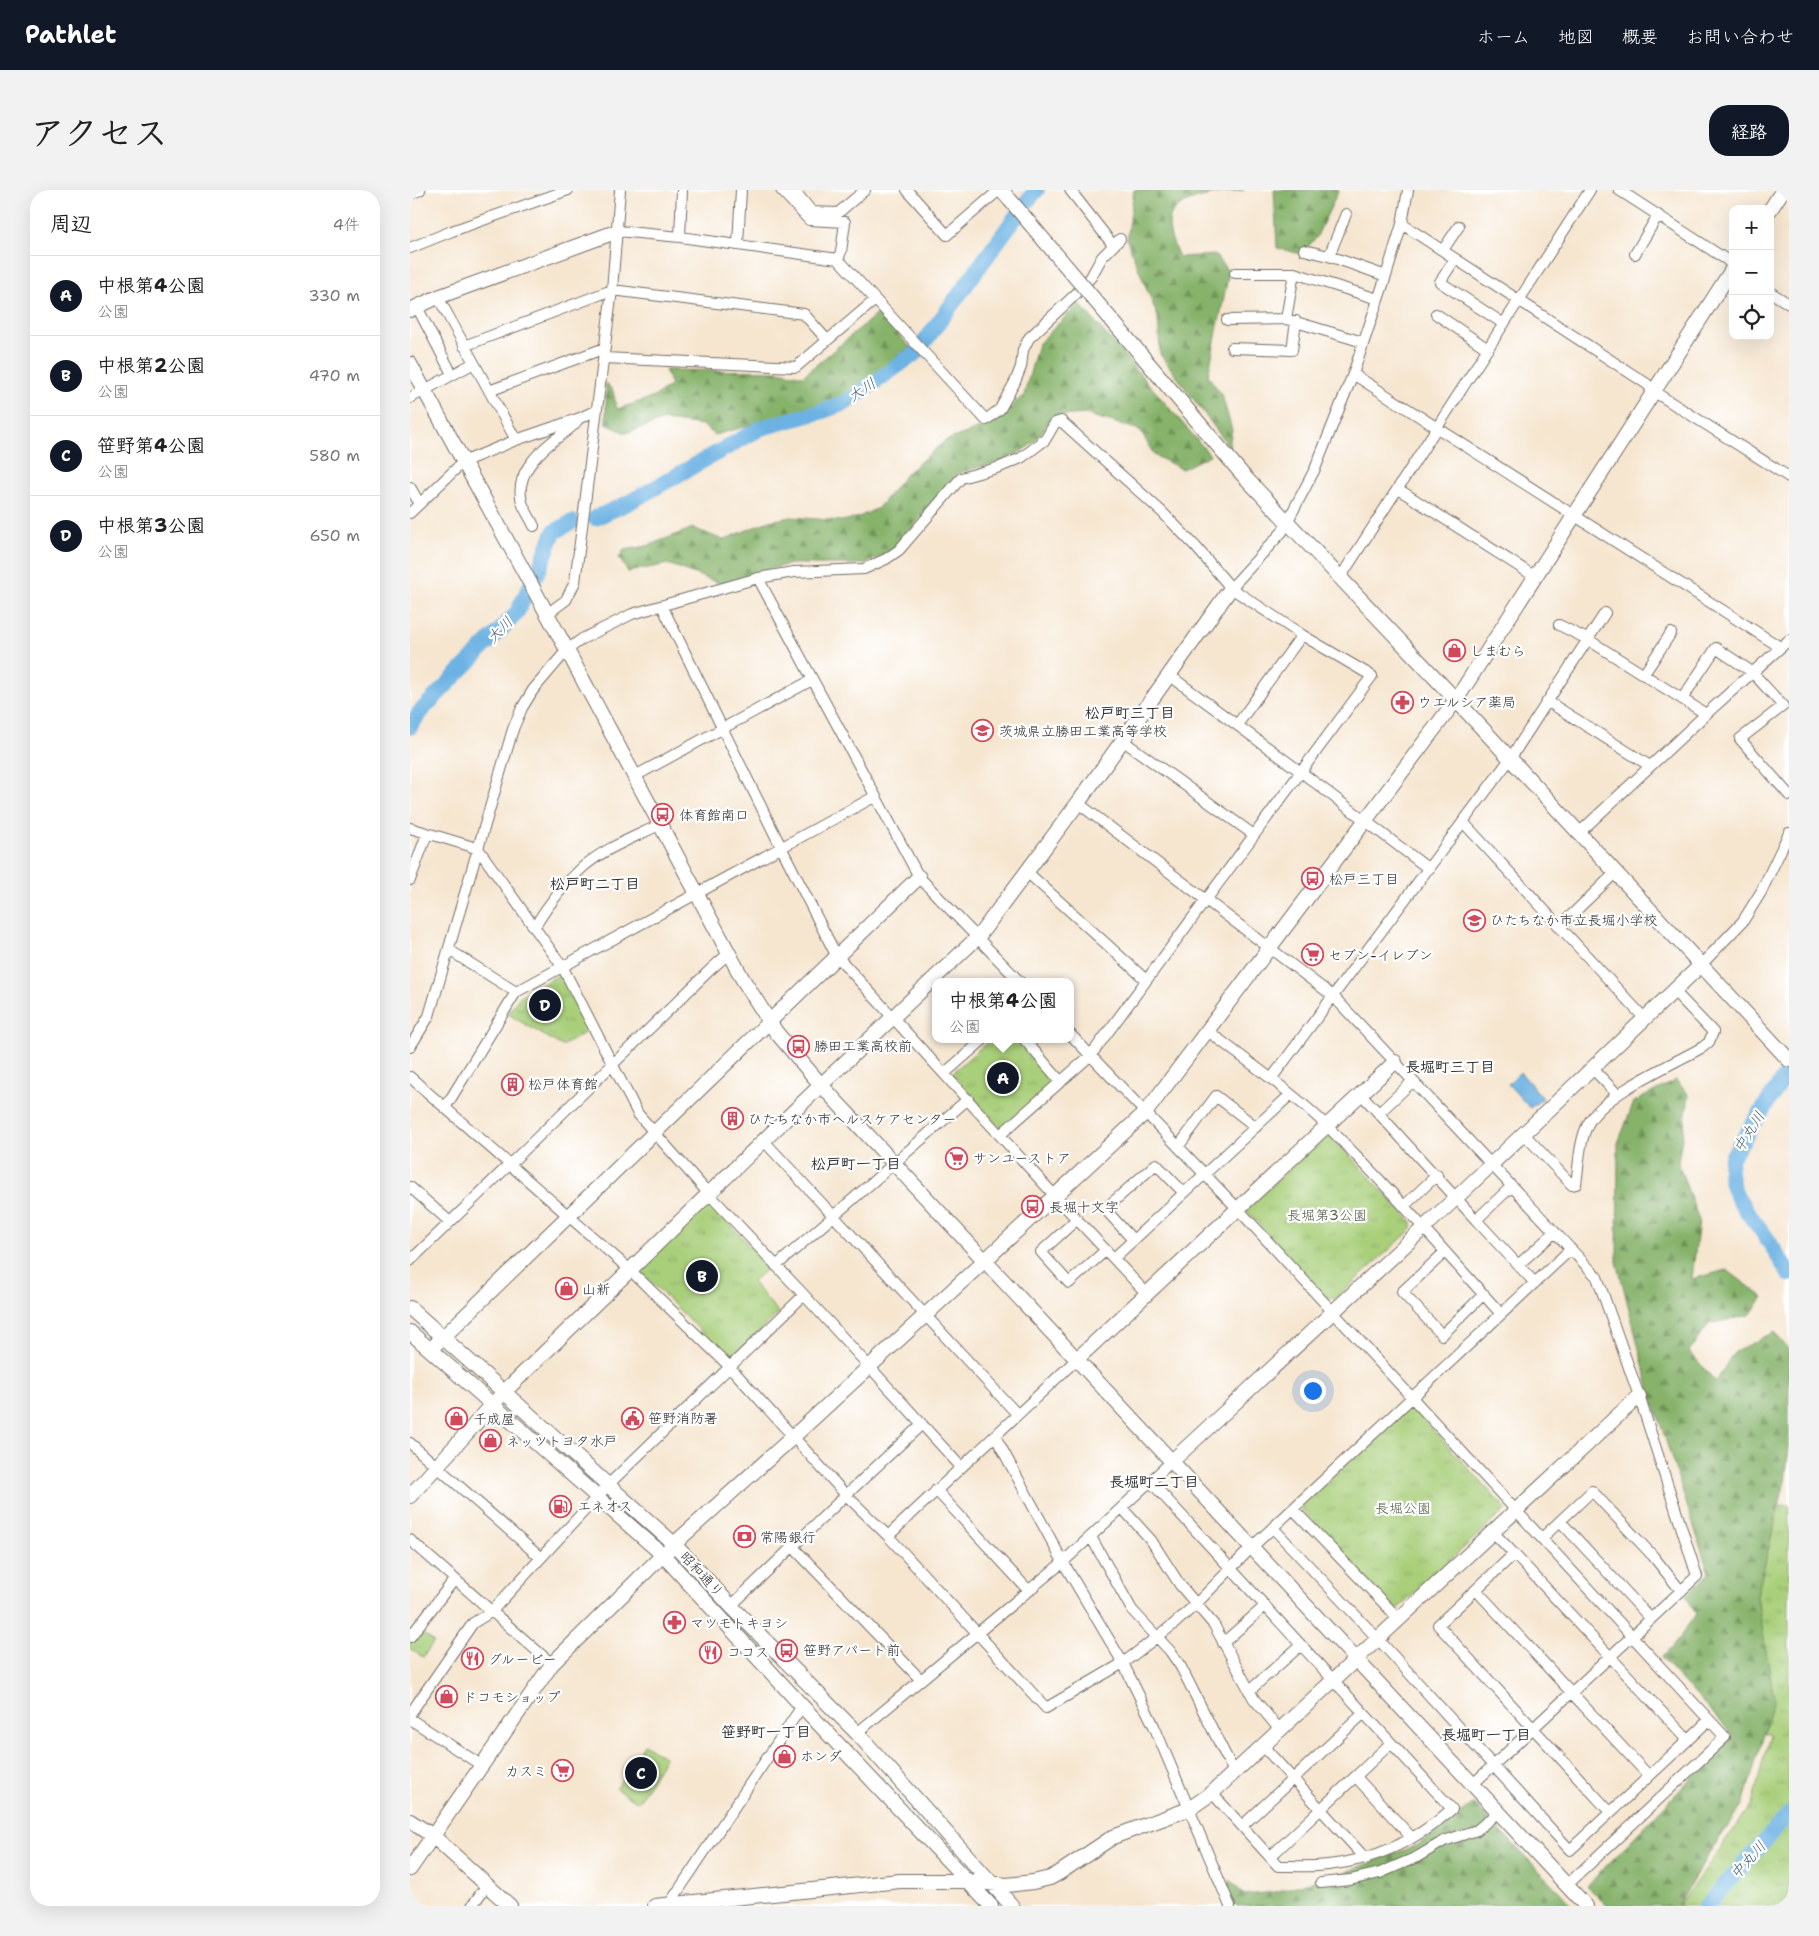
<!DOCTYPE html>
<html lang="ja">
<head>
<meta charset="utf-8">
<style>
	body { margin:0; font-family:"Shantell Sans","Klee One",sans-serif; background:#f2f2f2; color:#222 }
	.controls { position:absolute; right:15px; top:15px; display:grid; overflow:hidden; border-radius:10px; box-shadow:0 5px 20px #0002 }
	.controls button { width:45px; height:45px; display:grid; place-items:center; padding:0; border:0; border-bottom:1px solid #e0e0e0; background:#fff; color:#222; font:25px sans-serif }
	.you { position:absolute; left:902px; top:1200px; width:18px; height:18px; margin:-12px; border:4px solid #fff; border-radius:50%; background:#1a73e8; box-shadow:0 0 0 8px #1a73e833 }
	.badge { display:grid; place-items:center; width:32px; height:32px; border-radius:50%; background:#111827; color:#fff; font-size:16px; font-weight:700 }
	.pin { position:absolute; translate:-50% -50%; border:2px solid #fff; box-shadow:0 1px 5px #0006 }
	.popup { position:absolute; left:522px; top:788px; width:142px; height:65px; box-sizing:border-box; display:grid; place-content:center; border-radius:10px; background:#fff; filter:drop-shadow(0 1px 4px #0005); font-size:16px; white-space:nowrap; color:#767676 }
	.popup b { font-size:19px; color:#222 }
	.popup::after { content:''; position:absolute; left:50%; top:100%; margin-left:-10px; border:10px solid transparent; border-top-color:#fff }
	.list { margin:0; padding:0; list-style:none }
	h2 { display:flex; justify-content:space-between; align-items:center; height:65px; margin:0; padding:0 20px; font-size:21px }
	h2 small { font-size:16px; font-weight:400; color:#767676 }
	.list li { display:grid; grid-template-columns:32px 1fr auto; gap:15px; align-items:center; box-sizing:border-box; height:80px; padding:0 20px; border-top:1px solid #e0e0e0 }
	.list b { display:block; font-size:19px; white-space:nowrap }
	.list p { margin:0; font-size:16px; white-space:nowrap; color:#767676 }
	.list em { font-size:16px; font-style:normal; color:#767676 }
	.icon { flex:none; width:28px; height:28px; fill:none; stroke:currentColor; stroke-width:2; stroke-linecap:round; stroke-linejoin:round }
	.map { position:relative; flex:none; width:1379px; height:1716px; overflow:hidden; border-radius:20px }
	header { display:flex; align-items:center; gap:30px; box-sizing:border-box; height:70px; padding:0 25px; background:#111827; color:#fff }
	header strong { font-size:24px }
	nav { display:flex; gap:28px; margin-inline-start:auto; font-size:18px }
	.intro { display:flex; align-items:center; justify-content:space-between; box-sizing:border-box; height:120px; padding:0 30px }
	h1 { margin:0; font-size:35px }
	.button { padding:12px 22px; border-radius:20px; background:#111827; color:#fff; font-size:18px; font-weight:700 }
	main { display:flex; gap:30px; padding:0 30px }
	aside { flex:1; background:#fff; border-radius:20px; box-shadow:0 5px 20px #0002 }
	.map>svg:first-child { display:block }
	.grass { fill:url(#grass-tufts); stroke:#6a7d52 }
	.forest { fill:url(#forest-firs); stroke:#586e4a }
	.water { fill:#6cb2e3; stroke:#4c6e87 }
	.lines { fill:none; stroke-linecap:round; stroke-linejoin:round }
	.river { stroke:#6cb2e3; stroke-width:16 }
	.street-casing { stroke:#726c65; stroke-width:12 }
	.secondary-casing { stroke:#726c65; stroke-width:16 }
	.street { stroke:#fff; stroke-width:10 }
	.secondary { stroke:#fff; stroke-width:14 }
	.secondary-bridge-casing { stroke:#726c65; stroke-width:16; stroke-linecap:butt }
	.secondary-bridge { stroke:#fff; stroke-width:14 }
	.labels { text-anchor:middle; stroke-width:4.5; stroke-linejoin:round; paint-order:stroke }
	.poi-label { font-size:14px; fill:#2b2b2b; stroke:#fff; text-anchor:start }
	.park-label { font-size:14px; fill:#515c43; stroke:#fff }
	.street-label { font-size:14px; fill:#2b2b2b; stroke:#fff }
	.water-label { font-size:15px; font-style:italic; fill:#456175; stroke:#fff }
	.neighbourhood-label { font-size:15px; font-weight:bold; fill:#2b2b2b; stroke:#fff }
</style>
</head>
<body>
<header>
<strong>Pathlet</strong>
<nav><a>ホーム</a><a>地図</a><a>概要</a><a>お問い合わせ</a></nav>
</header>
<div class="intro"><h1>アクセス</h1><a class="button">経路</a></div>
<main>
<aside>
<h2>周辺<small>4件</small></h2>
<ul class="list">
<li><span class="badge">A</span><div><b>中根第4公園</b><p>公園</p></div><em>330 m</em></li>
<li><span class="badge">B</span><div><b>中根第2公園</b><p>公園</p></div><em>470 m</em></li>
<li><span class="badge">C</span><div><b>笹野第4公園</b><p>公園</p></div><em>580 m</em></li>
<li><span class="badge">D</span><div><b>中根第3公園</b><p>公園</p></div><em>650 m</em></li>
</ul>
</aside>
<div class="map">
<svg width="1379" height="1716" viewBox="0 0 1379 1716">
	<defs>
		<pattern id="grass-tufts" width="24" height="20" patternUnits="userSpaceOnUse" patternTransform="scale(1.25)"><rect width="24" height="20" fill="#a9cf7a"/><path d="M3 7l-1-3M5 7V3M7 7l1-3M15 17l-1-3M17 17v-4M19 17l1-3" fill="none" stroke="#92b26a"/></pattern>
		<pattern id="forest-firs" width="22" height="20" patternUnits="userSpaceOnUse" patternTransform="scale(1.25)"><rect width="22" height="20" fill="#86b26a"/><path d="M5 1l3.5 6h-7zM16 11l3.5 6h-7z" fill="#6e9157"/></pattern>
	</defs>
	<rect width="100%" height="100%" fill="#fff"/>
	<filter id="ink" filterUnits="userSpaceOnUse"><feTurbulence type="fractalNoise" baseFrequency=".02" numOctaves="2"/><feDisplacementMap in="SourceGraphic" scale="10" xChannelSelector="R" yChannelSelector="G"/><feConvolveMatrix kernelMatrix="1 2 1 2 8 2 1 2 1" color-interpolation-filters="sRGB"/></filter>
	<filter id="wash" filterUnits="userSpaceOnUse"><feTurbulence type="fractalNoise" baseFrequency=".0096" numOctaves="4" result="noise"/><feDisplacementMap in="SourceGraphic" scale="20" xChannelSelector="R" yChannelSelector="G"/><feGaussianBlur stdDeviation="1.12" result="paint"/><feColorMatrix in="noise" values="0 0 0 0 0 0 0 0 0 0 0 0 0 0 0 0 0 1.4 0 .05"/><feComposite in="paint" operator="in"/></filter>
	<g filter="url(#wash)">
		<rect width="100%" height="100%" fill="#f6e6d0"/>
		<path class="grass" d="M151 784 178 841 152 856 98 824 110 806Z
			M581 849H608L645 892 591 939 542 883Z
			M916 944 921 946 1002 1032V1039L925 1109 914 1107 836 1020Z
			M301 1013 359 1077 342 1092 369 1123 319 1169 228 1079 297 1014Z
			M1000 1215 1096 1319 985 1421 890 1317Z
			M1379 1315V1716H1269L1342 1614 1360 1544 1323 1532 1360 1316Z
			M9 1441 24 1452 13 1467 0 1459V1453Z
			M234 1554 255 1568 228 1612 206 1599Z"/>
		<path class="forest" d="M724 0H834C817 1 768 8 761 25 755 38 764 55 769 67L805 65 819 82 798 186 812 205 822 240 819 257 750 164 748 127 717 50Z
			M864 0H929L906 48 891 64 867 58Z
			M669 113 800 265 772 279 744 265 730 240 675 224 649 226 640 230 625 252 607 264 588 272 548 283 486 357 472 366 455 374H381L347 382 314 395 258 374 218 382 209 368 214 360 237 356 283 338 313 350 359 331 381 327 432 331 449 327 468 318 497 283 535 251 583 233 614 205 628 154Z
			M468 123 500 157 435 207 412 215 305 245 292 235 255 230 216 243 196 234V193L203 201 207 219 244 207 261 195 255 180 368 181 393 186Z
			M1266 890 1279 905 1268 973 1289 1030 1282 1089 1317 1080 1353 1107 1340 1125 1299 1134 1279 1161 1306 1192 1323 1163 1364 1142 1379 1160V1257L1375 1291 1347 1406 1364 1509 1333 1615 1299 1663 1268 1716H1197L1177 1696 1323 1545 1251 1468 1264 1455 1286 1424 1276 1406 1299 1383 1240 1202 1207 1072 1208 953 1224 912Z
			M1064 1613 1163 1716H826L816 1701 820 1690 834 1705 865 1702 935 1682 1008 1655Z"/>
		<path class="water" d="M1110 882 1133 908 1120 918 1098 894Z"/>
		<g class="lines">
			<path class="river" d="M185 328 218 313 351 238 413 221 437 212 507 162 618 10 627 0
				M0 537 10 522 106 424 130 377 144 342 162 332
				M1379 880 1328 957C1326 961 1322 966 1321 971 1314 1000 1341 1025 1356 1047 1364 1059 1371 1072 1379 1084
				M1296 1716 1379 1624"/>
		</g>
	</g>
	<g filter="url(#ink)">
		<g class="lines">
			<defs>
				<path id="street" d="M371 0 399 30 435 32 431 62 428 69
					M384 0 402 22 428 23 455 0
					M497 0 537 45 589 0
					M660 0 703 55
					M1209 0 1317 70 1323 77
					M0 4 10 0
					M992 34 1237 194 1243 201 1379 287
					M208 41 270 47 428 69 576 230 590 219 605 192 611 177 613 160 619 148 666 104 681 87 692 67 710 49
					M270 47 272 0
					M328 54 331 0
					M0 58 42 41 158 0
					M894 60 919 66 976 86
					M1033 60 1049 36
					M1225 64 1248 25
					M919 66 936 24
					M1045 69 1030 92 1094 134
					M825 83H884L968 109
					M1360 102 1379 114
					M28 107 106 250
					M7 117 42 184
					M1026 124 1078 159
					M876 129 884 83
					M817 130 876 129 953 152
					M54 156 202 100 394 124 417 150
					M822 158 882 160 886 131
					M194 168 386 177 465 110
					M943 184 1370 457
					M79 201 195 158
					M0 208 64 173
					M0 297 9 313
					M988 299 1124 386
					M0 323 53 272 106 250 170 228 187 220
					M124 336C121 329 116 322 113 315 103 288 124 266 143 251 151 245 161 239 167 231
					M348 388 509 687 610 792
					M930 388 1180 0
					M821 398 872 342 905 279 943 184 976 86 992 34 998 0
					M252 416 371 657 426 765 645 1006 737 1104
					M137 424 156 410 165 392 202 100 210 0
					M1149 435 1177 449 1296 524
					M1234 484 1261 443
					M759 485 891 582 1019 679
					M1272 509 1306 458 1342 482 1373 516 1330 549 1379 605
					M1137 511 1240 576
					M827 535 892 445
					M712 550 844 645
					M225 586 402 490
					M668 613 923 806 1187 1087 1229 1206 1287 1386 1062 1595
					M1053 632 1235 829
					M0 638 60 656 69 660 152 776 228 924 299 1004 394 1105 551 1277
					M1169 643 1296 524 1379 450
					M617 682 736 790
					M0 690 17 644
					M125 736C138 715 154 694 173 677 195 658 225 647 251 634
					M1149 737 1205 683
					M39 760 106 802
					M1291 775 1333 731 1351 702 1379 643
					M798 841C838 872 881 901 917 936 978 996 1034 1061 1091 1124
					M660 844 828 1019 1315 1547 1156 1696
					M614 849 651 892
					M0 857 19 826 103 539 112 518 123 500 157 460 172 449 222 424 348 388 384 382 454 379 476 369 489 360 551 288 590 277 611 268 635 250 645 233 651 231 752 322 786 357 821 398 892 445 962 486 681 865 590 945
					M1183 879 1207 904
					M535 883 574 849
					M0 887 219 1079 320 1177 436 1305 478 1346 636 1518 713 1473 764 1434 786 1414 842 1357 1161 1059
					M861 889 1100 569 1195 423
					M951 904 1066 1030
					M35 918 106 802 464 607
					M969 923 1003 891
					M1114 944 1162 995 1166 994C1169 975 1169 952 1178 934 1193 904 1263 874 1293 857L1299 852 1303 842 1264 801
					M354 951 607 1224
					M768 957 806 906 846 937
					M1102 996 1066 1030 1108 1075 1145 1042
					M0 997 40 1032
					M994 1016 1027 985
					M667 1029 631 1062 659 1093 696 1060
					M723 1050 695 1019 746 974 774 1003
					M1035 1062 992 1102 1032 1145 1074 1104
					M704 1068 880 905
					M0 1071 300 780 319 763
					M1108 1075 1125 1093
					M366 1076 558 909
					M585 1246 653 1372 713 1473 744 1536 820 1716
					M0 1253 131 1368
					M741 1292 1042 1619C1006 1651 966 1670 918 1675 901 1677 884 1676 868 1676L802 1603
					M526 1300 619 1401
					M712 1318 741 1350 770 1395 804 1435 844 1509 870 1540
					M883 1319 989 1429
					M1150 1331 1241 1429
					M863 1338 968 1449 1160 1660 1278 1550
					M1083 1342 1104 1364
					M478 1346 666 1170
					M681 1347 722 1420 760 1461 771 1477 824 1582
					M1132 1348 1182 1301 1243 1366 1271 1401
					M0 1350 142 1474
					M383 1357 511 1490
					M1066 1400 1239 1586
					M321 1416 436 1305 512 1234
					M0 1447 44 1390
					M813 1453 855 1416
					M839 1501 891 1455
					M0 1524 63 1433 81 1422 199 1294 394 1105
					M0 1529 71 1575
					M447 1543 653 1372 761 1272
					M853 1556 956 1669
					M946 1587 1002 1648
					M1200 1622 1028 1435 1104 1364 1278 1550 1299 1530
					M832 1636 954 1523
					M860 1667 981 1553
					M911 1693 940 1690 970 1683 1007 1667 1034 1651 1067 1640 1087 1623
					M62 1716 76 1696
					M258 1716 392 1516"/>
				<path id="secondary" d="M591 0 600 10
					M1360 20 1373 0
					M683 108 832 284 1046 510 1379 870
					M0 120 28 107 208 41
					M0 174 157 460 332 788 366 842 411 895 1176 1716
					M0 1118 264 1354 321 1416 447 1543 602 1716
					M0 1142 253 1365 392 1516 581 1716
					M26 1154 509 687
					M666 1170 985 872
					M761 1272 1047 1007 1291 775
					M0 1306 94 1202 411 895 568 747 668 613 821 398
					M0 1631 23 1646 100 1716
					M0 1679 142 1474 264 1354 384 1246 736 922 1046 510 1323 78
					M245 1716 490 1691H558L597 1695 623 1692 640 1688 649 1683 703 1647 779 1619 802 1603 1229 1206"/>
			</defs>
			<use href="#street" class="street-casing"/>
			<use href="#secondary" class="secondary-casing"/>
			<use href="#street" class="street"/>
			<use href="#secondary" class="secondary"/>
			<defs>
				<path id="secondary-bridge" d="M600 10 683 108"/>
			</defs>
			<use href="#secondary-bridge" class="secondary-bridge-casing"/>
			<use href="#secondary-bridge" class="secondary-bridge"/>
		</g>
	</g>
	<defs>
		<symbol id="shop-ring" viewBox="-11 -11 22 22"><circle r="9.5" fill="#fff" stroke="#d1495b" stroke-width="1.5"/><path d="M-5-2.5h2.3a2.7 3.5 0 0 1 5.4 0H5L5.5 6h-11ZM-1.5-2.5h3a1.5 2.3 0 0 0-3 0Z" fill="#d1495b"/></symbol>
		<symbol id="pharmacy-ring" viewBox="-11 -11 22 22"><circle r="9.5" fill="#fff" stroke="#d1495b" stroke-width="1.5"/><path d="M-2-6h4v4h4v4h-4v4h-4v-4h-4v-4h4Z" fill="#d1495b"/></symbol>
		<symbol id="school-ring" viewBox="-11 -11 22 22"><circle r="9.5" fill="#fff" stroke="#d1495b" stroke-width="1.5"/><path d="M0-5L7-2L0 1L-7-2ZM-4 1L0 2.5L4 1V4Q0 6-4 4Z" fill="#d1495b"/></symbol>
		<symbol id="bus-ring" viewBox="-11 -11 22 22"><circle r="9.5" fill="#fff" stroke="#d1495b" stroke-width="1.5"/><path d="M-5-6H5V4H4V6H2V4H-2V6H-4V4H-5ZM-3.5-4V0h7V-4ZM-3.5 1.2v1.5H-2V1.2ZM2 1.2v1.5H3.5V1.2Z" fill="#d1495b"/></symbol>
		<symbol id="supermarket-ring" viewBox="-11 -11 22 22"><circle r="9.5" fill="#fff" stroke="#d1495b" stroke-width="1.5"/><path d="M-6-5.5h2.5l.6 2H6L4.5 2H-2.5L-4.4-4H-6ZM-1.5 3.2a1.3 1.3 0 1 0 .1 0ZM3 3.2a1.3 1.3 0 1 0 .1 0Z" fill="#d1495b"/></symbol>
		<symbol id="building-ring" viewBox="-11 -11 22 22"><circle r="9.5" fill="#fff" stroke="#d1495b" stroke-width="1.5"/><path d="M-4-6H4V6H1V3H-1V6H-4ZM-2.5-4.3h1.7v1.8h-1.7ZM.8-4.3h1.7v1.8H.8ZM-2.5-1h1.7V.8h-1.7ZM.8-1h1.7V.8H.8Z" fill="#d1495b"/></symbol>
		<symbol id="civic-ring" viewBox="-11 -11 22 22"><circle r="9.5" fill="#fff" stroke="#d1495b" stroke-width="1.5"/><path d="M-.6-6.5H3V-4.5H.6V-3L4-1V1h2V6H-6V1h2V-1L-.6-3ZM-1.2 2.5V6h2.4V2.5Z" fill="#d1495b"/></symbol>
		<symbol id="fuel-ring" viewBox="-11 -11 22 22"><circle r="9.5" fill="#fff" stroke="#d1495b" stroke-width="1.5"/><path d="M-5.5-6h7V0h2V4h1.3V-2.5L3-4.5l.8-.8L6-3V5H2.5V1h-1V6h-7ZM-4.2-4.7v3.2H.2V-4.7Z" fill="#d1495b"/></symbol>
		<symbol id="bank-ring" viewBox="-11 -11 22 22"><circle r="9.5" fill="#fff" stroke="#d1495b" stroke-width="1.5"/><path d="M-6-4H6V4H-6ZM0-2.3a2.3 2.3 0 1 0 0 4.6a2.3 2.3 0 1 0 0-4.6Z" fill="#d1495b"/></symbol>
		<symbol id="restaurant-ring" viewBox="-11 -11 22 22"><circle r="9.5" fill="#fff" stroke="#d1495b" stroke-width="1.5"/><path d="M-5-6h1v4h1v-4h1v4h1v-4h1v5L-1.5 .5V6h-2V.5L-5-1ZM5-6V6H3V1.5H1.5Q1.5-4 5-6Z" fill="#d1495b"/></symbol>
	</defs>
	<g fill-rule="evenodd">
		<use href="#shop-ring" x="1032" y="448" width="25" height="25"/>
		<use href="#pharmacy-ring" x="980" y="500" width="25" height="25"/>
		<use href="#school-ring" x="560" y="528" width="25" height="25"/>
		<use href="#bus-ring" x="240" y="612" width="25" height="25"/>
		<use href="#bus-ring" x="890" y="676" width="25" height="25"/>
		<use href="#school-ring" x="1052" y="718" width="25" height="25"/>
		<use href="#supermarket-ring" x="890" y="752" width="25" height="25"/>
		<use href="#bus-ring" x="376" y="844" width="25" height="25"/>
		<use href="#building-ring" x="90" y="882" width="25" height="25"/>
		<use href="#building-ring" x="310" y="916" width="25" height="25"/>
		<use href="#supermarket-ring" x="534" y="956" width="25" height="25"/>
		<use href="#bus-ring" x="610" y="1004" width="25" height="25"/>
		<use href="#shop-ring" x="144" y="1086" width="25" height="25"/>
		<use href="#civic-ring" x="210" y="1216" width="25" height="25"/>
		<use href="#shop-ring" x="34" y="1216" width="25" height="25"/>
		<use href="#shop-ring" x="68" y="1238" width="25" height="25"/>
		<use href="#fuel-ring" x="138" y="1304" width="25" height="25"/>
		<use href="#bank-ring" x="322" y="1334" width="25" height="25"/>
		<use href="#pharmacy-ring" x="252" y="1420" width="25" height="25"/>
		<use href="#bus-ring" x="364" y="1448" width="25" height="25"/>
		<use href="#restaurant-ring" x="288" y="1450" width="25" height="25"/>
		<use href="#restaurant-ring" x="50" y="1456" width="25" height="25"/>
		<use href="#shop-ring" x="24" y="1494" width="25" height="25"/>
		<use href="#shop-ring" x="362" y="1554" width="25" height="25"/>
		<use href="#supermarket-ring" x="140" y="1568" width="25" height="25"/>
	</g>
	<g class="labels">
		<g class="poi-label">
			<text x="1060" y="466">しまむら</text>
			<text x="1008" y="517">ウエルシア薬局</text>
			<text x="589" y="546">茨城県立勝田工業高等学校</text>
			<text x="269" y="630">体育館南口</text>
			<text x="919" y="694">松戸三丁目</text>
			<text x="1080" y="735">ひたちなか市立長堀小学校</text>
			<text x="918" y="770">セブン-イレブン</text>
			<text x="404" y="861">勝田工業高校前</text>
			<text x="118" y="899">松戸体育館</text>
			<text x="338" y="934">ひたちなか市ヘルスケアセンター</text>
			<text x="563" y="973">サンユーストア</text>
			<text x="639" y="1022">長堀十文字</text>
			<text x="172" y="1104">山新</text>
			<text x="238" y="1233">笹野消防署</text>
			<text x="63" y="1234">千成屋</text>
			<text x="96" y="1256">ネッツトヨタ水戸</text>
			<text x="167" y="1321">エネオス</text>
			<text x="350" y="1352">常陽銀行</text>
			<text x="280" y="1438">マツモトキヨシ</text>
			<text x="393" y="1465">笹野アパート前</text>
			<text x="317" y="1467">ココス</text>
			<text x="78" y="1474">グルービー</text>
			<text x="53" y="1512">ドコモショップ</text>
			<text x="390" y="1571">ホンダ</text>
			<text x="137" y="1586" text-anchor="end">カスミ</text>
		</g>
		<g class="park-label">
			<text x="917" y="1030">長堀第3公園</text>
			<text x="993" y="1323">長堀公園</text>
		</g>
		<g class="street-label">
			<text transform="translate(292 1384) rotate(47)" y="5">昭和通り</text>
		</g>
		<g class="water-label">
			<text transform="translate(452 200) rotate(-34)" y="5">大川</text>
			<text transform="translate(90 440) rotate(-46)" y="5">大川</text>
			<text transform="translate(1339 942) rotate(-58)" y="5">中丸川</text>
			<text transform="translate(1338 1670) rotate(-48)" y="5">中丸川</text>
		</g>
		<g class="neighbourhood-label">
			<text x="720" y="528">松戸町三丁目</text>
			<text x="185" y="699">松戸町二丁目</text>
			<text x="1040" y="882">長堀町三丁目</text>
			<text x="446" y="979">松戸町一丁目</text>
			<text x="744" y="1297">長堀町二丁目</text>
			<text x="356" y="1547">笹野町一丁目</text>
			<text x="1076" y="1550">長堀町一丁目</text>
		</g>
	</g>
</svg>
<div class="controls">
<button>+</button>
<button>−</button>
<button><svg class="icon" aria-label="locate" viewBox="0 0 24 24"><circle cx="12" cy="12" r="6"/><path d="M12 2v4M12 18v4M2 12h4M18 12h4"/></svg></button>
</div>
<div class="you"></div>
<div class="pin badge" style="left:593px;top:888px">A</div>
<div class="popup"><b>中根第4公園</b>公園</div>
<div class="pin badge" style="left:292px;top:1086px">B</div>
<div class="pin badge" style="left:231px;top:1583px">C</div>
<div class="pin badge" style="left:135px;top:815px">D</div>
</div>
</main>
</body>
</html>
